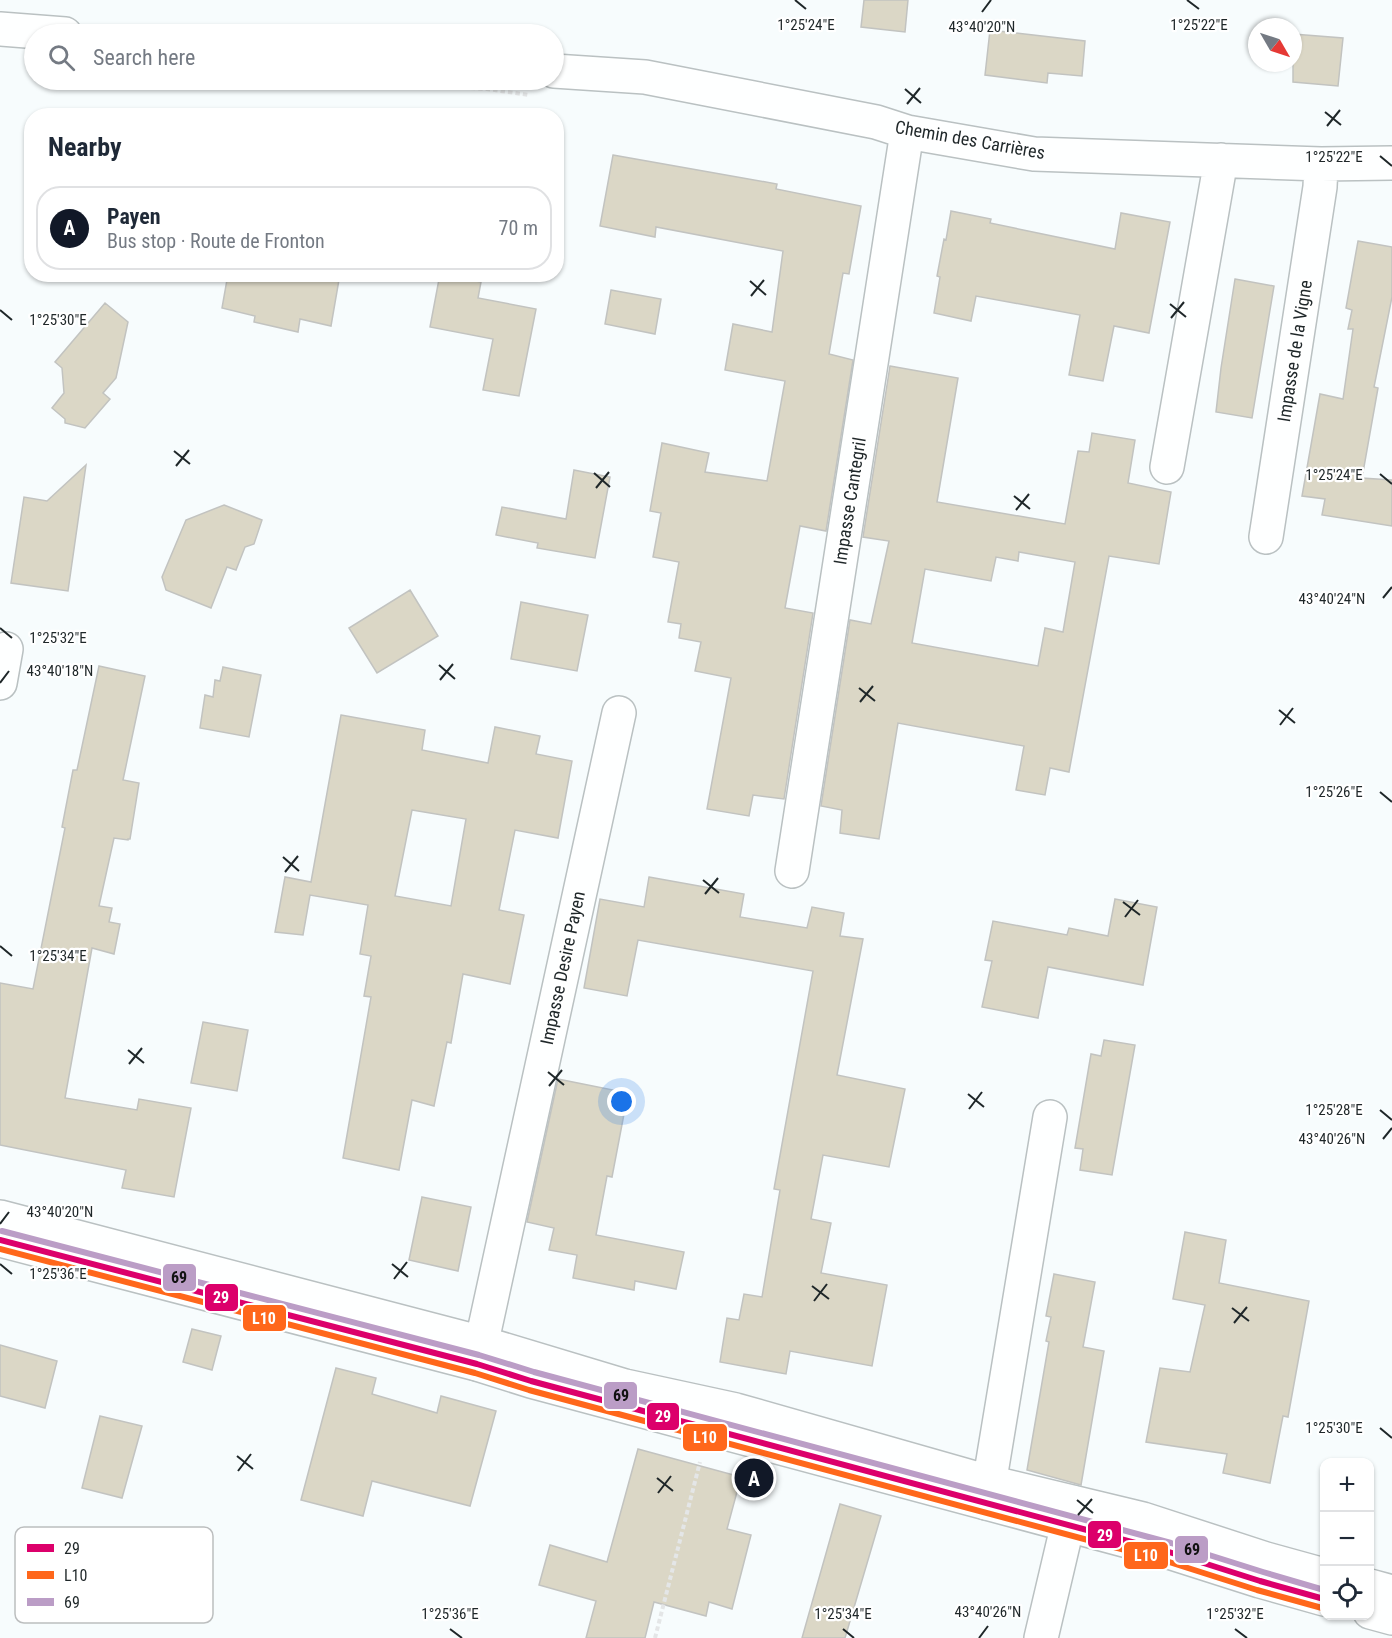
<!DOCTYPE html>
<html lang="en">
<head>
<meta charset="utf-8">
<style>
	body { margin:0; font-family:"Roboto Condensed",sans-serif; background:#f2f2f3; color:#1f2937 }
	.controls { position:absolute; right:18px; bottom:18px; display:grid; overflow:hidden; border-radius:12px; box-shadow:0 2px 4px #0004 }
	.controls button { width:54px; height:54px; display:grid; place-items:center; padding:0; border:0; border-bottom:2px solid #e0e1e3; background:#fff; color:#1f2937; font:30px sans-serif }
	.compass { position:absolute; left:1248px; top:18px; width:54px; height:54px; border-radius:50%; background:#fff; box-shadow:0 2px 4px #0004; rotate:129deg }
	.you { position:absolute; left:622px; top:1102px; width:21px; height:21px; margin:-15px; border:4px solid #fff; border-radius:50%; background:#1a73e8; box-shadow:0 0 0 9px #1a73e833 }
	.badge { display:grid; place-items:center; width:39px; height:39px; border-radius:50%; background:#111827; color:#fff; font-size:20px; font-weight:700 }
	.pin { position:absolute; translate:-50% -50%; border:3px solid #fff; box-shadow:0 2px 6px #0006 }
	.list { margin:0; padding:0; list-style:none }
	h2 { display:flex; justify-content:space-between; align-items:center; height:78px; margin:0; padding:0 24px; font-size:26px }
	h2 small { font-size:20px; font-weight:400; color:#747a83 }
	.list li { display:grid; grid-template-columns:39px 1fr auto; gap:18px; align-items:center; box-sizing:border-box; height:84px; margin:0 12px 12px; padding:0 12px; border:2px solid #e0e1e3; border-radius:24px }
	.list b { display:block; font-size:22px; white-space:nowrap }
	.list p { margin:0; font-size:20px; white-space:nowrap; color:#747a83 }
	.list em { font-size:20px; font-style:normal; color:#747a83 }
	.icon { flex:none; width:33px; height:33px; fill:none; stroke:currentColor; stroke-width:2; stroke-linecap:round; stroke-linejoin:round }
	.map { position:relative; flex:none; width:1392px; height:1638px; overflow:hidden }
	.search { position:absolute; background:#fff; box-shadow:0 2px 4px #0004; left:24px; top:24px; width:540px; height:66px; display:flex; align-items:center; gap:15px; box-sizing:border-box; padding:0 21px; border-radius:33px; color:#747a83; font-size:22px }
	.panel { position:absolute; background:#fff; box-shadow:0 2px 4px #0004; left:24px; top:108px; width:540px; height:174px; border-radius:24px }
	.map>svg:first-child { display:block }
	.building { fill:#dbd7c6; stroke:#c2c3c0; stroke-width:1.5; fill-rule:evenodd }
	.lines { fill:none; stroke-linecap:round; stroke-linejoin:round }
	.minor-casing { stroke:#bac1c2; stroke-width:36 }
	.major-casing { stroke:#bac1c2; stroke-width:36 }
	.path { stroke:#e4e6e7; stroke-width:4; stroke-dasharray:4.5 3; stroke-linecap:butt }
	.minor { stroke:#feffff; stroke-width:33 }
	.major { stroke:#feffff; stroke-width:33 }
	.bus-1-casing { stroke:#fff; stroke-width:10 }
	.bus-2-casing { stroke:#fff; stroke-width:10 }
	.bus-3-casing { stroke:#fff; stroke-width:10 }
	.bus-1 { stroke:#dc006b; stroke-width:6 }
	.bus-2 { stroke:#ff671b; stroke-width:6 }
	.bus-3 { stroke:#bb9dc6; stroke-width:6 }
	.ticks { fill:none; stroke:#1f2729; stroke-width:2 }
	.labels { text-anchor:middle; stroke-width:4.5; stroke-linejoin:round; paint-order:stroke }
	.street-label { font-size:18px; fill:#1f2729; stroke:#fff }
	.key { fill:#fff; stroke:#bcbebf; stroke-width:1.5 }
	.key-label { font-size:16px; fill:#1f2729 }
	.ticks-label { font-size:15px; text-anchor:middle; fill:#1f2729; stroke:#fff; stroke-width:4.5; stroke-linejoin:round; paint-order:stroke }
	.line-badge { stroke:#fff; stroke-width:2 }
	.badge-label { font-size:16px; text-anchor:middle; font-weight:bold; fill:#fff }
	.pale-badge-label { font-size:16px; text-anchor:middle; font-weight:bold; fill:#111 }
</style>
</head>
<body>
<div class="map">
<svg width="1392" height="1638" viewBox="0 0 1392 1638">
	<rect width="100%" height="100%" fill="#f7fcfd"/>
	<path class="building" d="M864 0H908L905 32 861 27Z
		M990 30 1085 41 1082 76 1048 73 1047 83 985 75Z
		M1293 34 1343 38 1338 86 1293 82Z
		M613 155 777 184 776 189 861 206 849 274 843 273 829 354 853 360 826 531 800 526 785 608 813 613 784 799 753 795 749 816 707 809 731 678 695 671 701 642 679 638 681 624 668 622 679 562 653 557 661 513 650 511 662 443 709 453 705 472 767 481 785 381 725 370 733 324 772 332 783 251 656 227 655 237 600 226Z
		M951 211 991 219 990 223 1115 249 1121 213 1170 222 1149 333 1114 326 1103 381 1069 375 1080 315 976 296 971 321 934 313 940 277 937 276 944 239 946 240Z
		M1358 241 1392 247V297L1374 387 1378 388 1362 478 1392 480V526L1322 515 1325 499 1302 496 1320 394 1343 399 1353 329H1348L1352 310 1346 308Z
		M228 274H340L331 326 300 319 298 332 254 322 255 316 222 308Z
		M440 274 481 282 478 298 536 309 519 396 483 390 493 339 430 327Z
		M1235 279 1274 286 1252 418 1216 412 1221 368Z
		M611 290 661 299 655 334 605 324Z
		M105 303 128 322 116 378 103 393 110 399 85 428 65 423V419L52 408 64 393 62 368 55 362Z
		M890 366 958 378 937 502 1065 524 1078 451 1089 452 1092 433 1135 440 1128 483 1171 492 1159 564 1109 556 1069 772 1050 768 1045 795 1016 790 1024 746 898 723 879 839 840 833 842 810 821 806 850 620 871 624 889 541 863 537ZM1019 552 1075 562 1063 632 1045 628 1038 666 912 643 925 569 991 581 996 557 1018 561Z
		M86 465 68 591 11 583 24 497 47 501Z
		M574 470 610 477 595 558 537 548 538 543 496 535 502 507 566 519Z
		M224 505 262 520 254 544 245 547 236 570 227 567 211 608 166 590 162 577 186 520Z
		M410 590 438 636 377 673 349 628Z
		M521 602 588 615 577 671 511 659Z
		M99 666 145 676 123 780 139 783 130 839H128V840L114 838 99 906 112 908 109 922 120 924 114 954 92 948 65 1098 137 1110 139 1099 191 1108 174 1197 122 1188 126 1170 0 1145V983L33 989 65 828 62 827 73 770H77Z
		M223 667 261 675 249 737 200 728 205 695 213 697 215 680 220 681Z
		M341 715 425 730 422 750 488 763 495 727 540 736 536 754 572 761 558 838 515 830 499 910 524 915 510 984 463 974 451 1043 447 1042 434 1106 412 1100 399 1170 343 1158 371 997 364 996 371 956 360 954 368 905 310 895 303 935 275 932 285 877 311 882ZM412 810 466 819 451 906 395 896Z
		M649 877 744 894 740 917 807 928 812 907 844 913 840 936 863 939 837 1075 905 1089 889 1167 823 1155 811 1219 831 1223 821 1273 887 1285 872 1366 790 1351 786 1374 720 1362 727 1318 739 1320 744 1294 762 1297 780 1190 774 1189 813 971 638 940 627 996 584 988 600 899 644 907Z
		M1115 899 1157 907 1143 985 1048 967 1038 1018 982 1007 992 961 985 960 993 921 1067 935 1069 928 1108 936Z
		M203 1022 248 1030 237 1091 191 1083Z
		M1104 1040 1135 1045 1112 1175 1080 1170 1083 1149 1075 1148 1091 1054 1101 1056Z
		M558 1079 628 1093 612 1177 607 1176 596 1235 684 1252 676 1289 635 1281 634 1290 573 1278 577 1255 549 1250 554 1228 527 1222Z
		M422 1197 471 1207 458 1271 409 1260Z
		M1185 1232 1226 1240 1219 1283 1309 1301 1288 1417 1283 1416 1270 1483 1223 1473 1227 1454 1146 1442 1160 1368 1190 1372 1205 1305 1173 1299Z
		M1054 1274 1095 1282 1083 1347 1104 1351 1081 1485 1027 1470 1049 1342 1046 1341 1051 1317 1046 1316Z
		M192 1329 221 1336 212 1370 183 1362Z
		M0 1345 57 1361 45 1408 0 1396Z
		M336 1368 376 1378 372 1394 437 1413 441 1396 496 1411 470 1506 372 1481 363 1516 301 1500Z
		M100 1416 142 1426 122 1498 82 1488Z
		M638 1449 741 1477 727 1529 751 1535 732 1609 709 1602 706 1616 654 1602 645 1638H586L596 1601 539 1585 550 1545 607 1562Z
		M840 1504 881 1516 845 1638H802Z"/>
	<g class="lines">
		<defs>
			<path id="minor" d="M0 29 65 34
				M554 71 645 77 876 122 907 132 1034 154 1321 164 1392 163
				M1167 467 1221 160
				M1266 537 1320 187 1321 164
				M0 683 6 649
				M792 871 907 132
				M0 1217 482 1343 625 1386 736 1410 989 1482 1143 1519 1266 1559 1324 1575
				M477 1364 619 713
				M986 1503 1050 1117
				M1370 1586 1392 1592
				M1041 1638 1073 1502"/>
			<path id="major" d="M0 1240 477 1364 531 1381 1169 1552 1260 1581 1324 1599
				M1370 1612 1392 1618"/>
		</defs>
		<use href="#minor" class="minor-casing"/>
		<use href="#major" class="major-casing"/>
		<path class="path" d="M351 80 487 89 529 95
			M655 1638 700 1462"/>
		<use href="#minor" class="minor"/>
		<use href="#major" class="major"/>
		<defs>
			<path id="bus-1" d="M0 1240 477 1364 531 1381 1169 1552 1260 1581 1324 1599"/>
			<path id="bus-2" d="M0 1249 475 1373 529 1390 1166 1561 1257 1590 1322 1608"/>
			<path id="bus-3" d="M2 1231 479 1355 534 1372 1171 1543 1263 1572 1324 1590"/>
		</defs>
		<use href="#bus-1" class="bus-1-casing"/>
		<use href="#bus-2" class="bus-2-casing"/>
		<use href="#bus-3" class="bus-3-casing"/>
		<use href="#bus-1" class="bus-1"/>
		<use href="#bus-2" class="bus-2"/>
		<use href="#bus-3" class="bus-3"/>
	</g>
	<path class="ticks" d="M795 0 806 9M1187 0 1199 9M982 12 991 0M905 89 921 103M907 104 920 88M1325 112 1341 125M1327 126 1340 110M1380 156 1392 166M750 281 766 295M751 296 764 280M1170 304 1186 317M0 310 12 320M1171 318 1184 302M174 451 190 464M176 466 189 450M594 473 610 487M1380 474 1392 484M596 488 609 472M1014 496 1030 509M1016 510 1029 494M1383 598 1392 587M0 628 12 638M439 665 455 679M440 680 453 664M0 683 9 671M859 688 875 701M860 702 873 686M1279 710 1295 723M1280 725 1293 708M1380 792 1392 802M283 857 299 871M285 872 298 856M703 880 719 893M705 894 718 878M1123 902 1140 915M1125 917 1138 900M0 946 12 956M128 1050 144 1063M129 1064 142 1048M548 1072 564 1085M549 1086 562 1070M968 1094 984 1107M969 1109 982 1092M1380 1110 1392 1120M1383 1139 1392 1128M0 1224 9 1212M0 1264 12 1274M392 1264 408 1277M394 1279 407 1262M812 1286 829 1299M814 1301 827 1284M1232 1308 1249 1321M1234 1323 1247 1307M1380 1428 1392 1438M237 1456 253 1469M238 1471 251 1454M657 1478 673 1491M658 1493 671 1476M1077 1500 1093 1513M1078 1515 1092 1499M450 1629 462 1638M843 1629 854 1638M1235 1629 1247 1638M979 1638 988 1626"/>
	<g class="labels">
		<g class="street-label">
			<text transform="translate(970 140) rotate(10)" y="6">Chemin des Carrières</text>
			<text transform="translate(1295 351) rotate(-81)" y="6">Impasse de la Vigne</text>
			<text transform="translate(850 501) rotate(-81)" y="6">Impasse Cantegril</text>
			<text transform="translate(563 968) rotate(-78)" y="6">Impasse Desire Payen</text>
		</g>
	</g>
	<rect x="15" y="1527" width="198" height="96" rx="9" class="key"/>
	<rect x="27" y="1544" width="27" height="8" fill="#dc006b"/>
	<rect x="27" y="1571" width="27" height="8" fill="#ff671b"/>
	<rect x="27" y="1598" width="27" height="8" fill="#bb9dc6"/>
	<g class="key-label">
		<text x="64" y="1554">29</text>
		<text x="64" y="1581">L10</text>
		<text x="64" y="1608">69</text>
	</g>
	<g class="ticks-label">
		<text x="806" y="30">1°25'24"E</text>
		<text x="1199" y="30">1°25'22"E</text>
		<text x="982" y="32">43°40'20"N</text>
		<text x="1334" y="162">1°25'22"E</text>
		<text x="58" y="325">1°25'30"E</text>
		<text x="1334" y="480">1°25'24"E</text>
		<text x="1332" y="604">43°40'24"N</text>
		<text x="58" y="643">1°25'32"E</text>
		<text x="60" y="676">43°40'18"N</text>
		<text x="1334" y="797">1°25'26"E</text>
		<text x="58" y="961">1°25'34"E</text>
		<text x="1334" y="1115">1°25'28"E</text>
		<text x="1332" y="1144">43°40'26"N</text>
		<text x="60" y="1217">43°40'20"N</text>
		<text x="58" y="1279">1°25'36"E</text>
		<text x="1334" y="1433">1°25'30"E</text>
		<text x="988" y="1617">43°40'26"N</text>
		<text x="450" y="1619">1°25'36"E</text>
		<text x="843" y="1619">1°25'34"E</text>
		<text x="1235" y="1619">1°25'32"E</text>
	</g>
	<g class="line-badge">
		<rect x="162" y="1263" width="35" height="29" rx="6" fill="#bb9dc6"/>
		<rect x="204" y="1283" width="35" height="29" rx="6" fill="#dc006b"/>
		<rect x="242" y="1304" width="45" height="28" rx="6" fill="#ff671b"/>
		<rect x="603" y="1381" width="35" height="29" rx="6" fill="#bb9dc6"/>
		<rect x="646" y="1402" width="34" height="29" rx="6" fill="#dc006b"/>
		<rect x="682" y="1423" width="46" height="29" rx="6" fill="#ff671b"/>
		<rect x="1087" y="1520" width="35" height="29" rx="6" fill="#dc006b"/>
		<rect x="1174" y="1535" width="35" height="29" rx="6" fill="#bb9dc6"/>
		<rect x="1123" y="1541" width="46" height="29" rx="6" fill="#ff671b"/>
	</g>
	<g class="badge-label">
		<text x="221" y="1303">29</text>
		<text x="264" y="1324">L10</text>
		<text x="663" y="1422">29</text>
		<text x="705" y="1443">L10</text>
		<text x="1105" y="1541">29</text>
		<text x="1146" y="1561">L10</text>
	</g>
	<g class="pale-badge-label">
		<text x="179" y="1283">69</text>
		<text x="621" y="1401">69</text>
		<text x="1192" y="1555">69</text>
	</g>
</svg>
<div class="controls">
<button>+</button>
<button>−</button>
<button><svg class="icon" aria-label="locate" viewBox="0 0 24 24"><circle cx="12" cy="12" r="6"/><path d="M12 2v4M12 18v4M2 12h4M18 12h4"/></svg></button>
</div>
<svg class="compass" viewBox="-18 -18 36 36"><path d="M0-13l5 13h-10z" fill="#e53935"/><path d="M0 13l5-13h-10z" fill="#747a83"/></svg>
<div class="you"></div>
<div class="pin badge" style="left:754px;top:1478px">A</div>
<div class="search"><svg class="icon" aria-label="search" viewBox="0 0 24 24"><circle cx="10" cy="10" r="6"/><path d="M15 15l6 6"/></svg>Search here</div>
<section class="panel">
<h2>Nearby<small></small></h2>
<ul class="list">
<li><span class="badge">A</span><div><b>Payen</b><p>Bus stop · Route de Fronton</p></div><em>70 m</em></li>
</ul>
</section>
</div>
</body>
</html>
